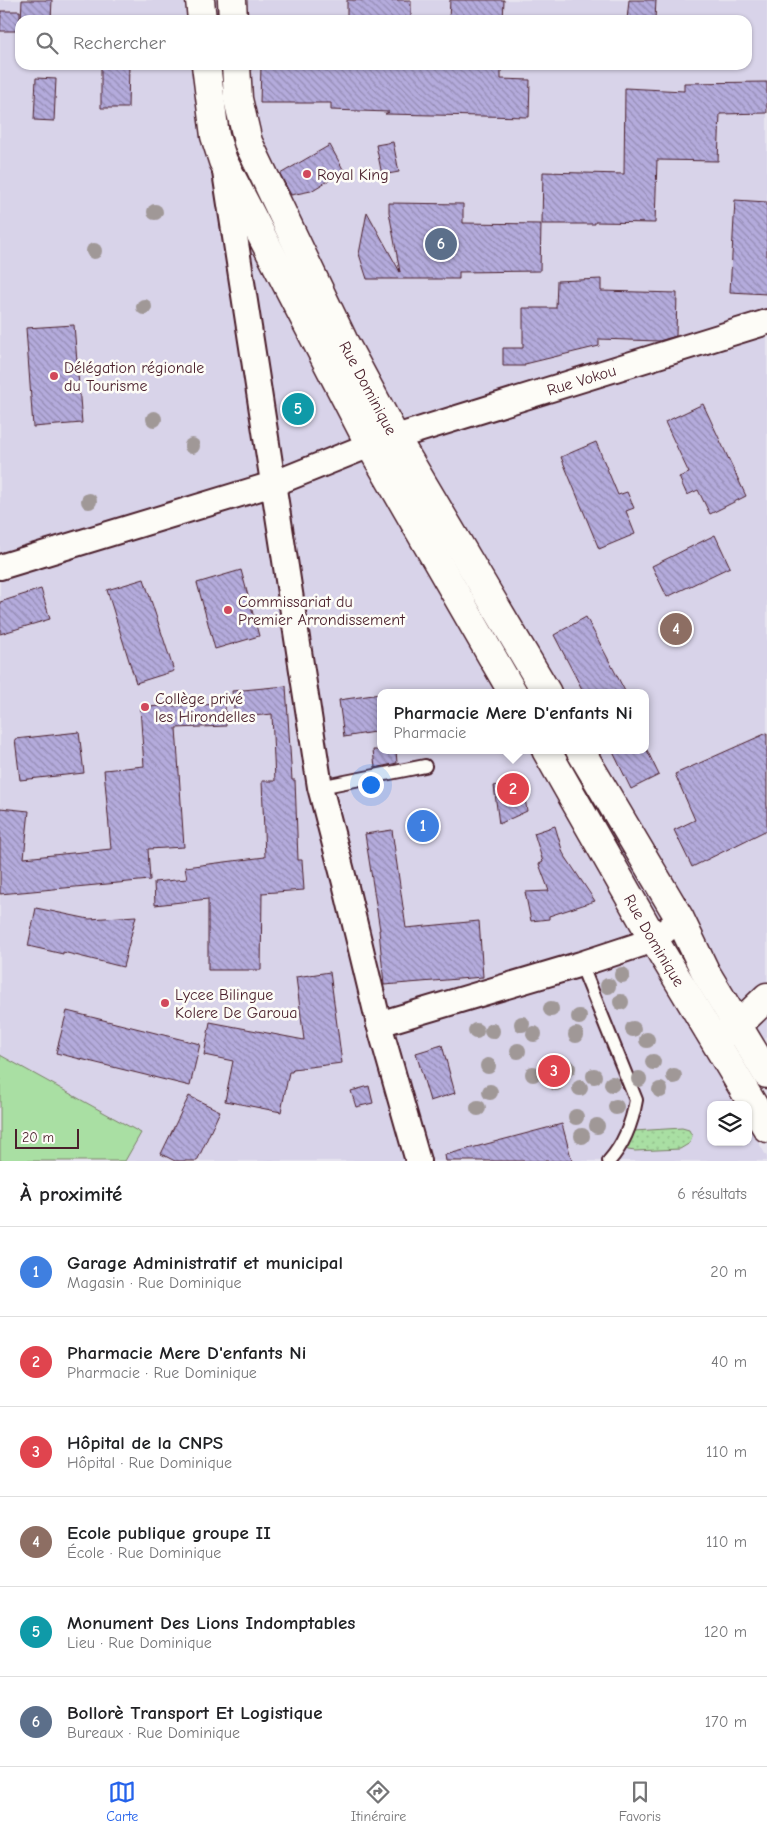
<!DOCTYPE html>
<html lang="fr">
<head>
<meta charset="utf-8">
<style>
	body { margin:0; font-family:"Comic Neue",sans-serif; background:#f6f6f6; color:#202124 }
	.controls { position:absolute; right:15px; bottom:15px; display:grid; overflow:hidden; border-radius:10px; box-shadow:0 1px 4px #0004 }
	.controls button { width:45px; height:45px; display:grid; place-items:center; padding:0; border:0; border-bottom:1px solid #e0e0e0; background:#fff; color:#202124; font:25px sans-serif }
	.scale { position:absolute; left:15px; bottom:12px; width:64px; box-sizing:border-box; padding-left:5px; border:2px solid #4a1f2b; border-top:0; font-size:14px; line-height:18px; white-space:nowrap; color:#4a1f2b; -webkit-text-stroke:4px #fdfcf7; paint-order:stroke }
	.you { position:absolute; left:370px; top:784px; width:18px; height:18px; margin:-12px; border:4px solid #fff; border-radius:50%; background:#1a73e8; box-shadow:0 0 0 8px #1a73e833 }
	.badge { display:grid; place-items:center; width:32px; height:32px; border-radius:50%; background:#2563eb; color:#fff; font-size:16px; font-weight:700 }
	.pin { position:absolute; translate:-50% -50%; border:2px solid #fff; box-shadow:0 1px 5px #0006 }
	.popup { position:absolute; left:377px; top:689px; width:272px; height:65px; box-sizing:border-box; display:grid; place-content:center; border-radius:10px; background:#fff; filter:drop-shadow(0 1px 4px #0005); font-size:16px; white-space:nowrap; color:#757577 }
	.popup b { font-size:19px; color:#202124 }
	.popup::after { content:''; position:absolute; left:50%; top:100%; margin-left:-10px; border:10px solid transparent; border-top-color:#fff }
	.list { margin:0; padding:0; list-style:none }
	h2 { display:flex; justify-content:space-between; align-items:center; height:65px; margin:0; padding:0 20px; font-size:21px }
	h2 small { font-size:16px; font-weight:400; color:#757577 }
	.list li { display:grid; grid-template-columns:32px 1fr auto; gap:15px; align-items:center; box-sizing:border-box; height:90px; padding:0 20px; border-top:1px solid #e0e0e0 }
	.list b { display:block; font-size:19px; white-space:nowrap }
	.list p { margin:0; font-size:16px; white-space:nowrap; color:#757577 }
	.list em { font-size:16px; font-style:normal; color:#757577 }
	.icon { flex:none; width:28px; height:28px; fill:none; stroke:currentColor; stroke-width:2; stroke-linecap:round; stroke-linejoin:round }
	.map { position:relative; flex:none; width:767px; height:1161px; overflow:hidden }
	.search { position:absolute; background:#fff; box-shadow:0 1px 4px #0004; left:15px; right:15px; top:15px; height:55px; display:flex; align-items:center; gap:12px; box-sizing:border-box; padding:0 18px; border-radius:15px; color:#757577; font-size:19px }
	.sheet { height:605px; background:#fff }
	nav { display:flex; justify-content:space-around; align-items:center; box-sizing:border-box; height:70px; border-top:1px solid #e0e0e0; background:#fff; font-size:14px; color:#757577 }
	nav a { display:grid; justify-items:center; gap:2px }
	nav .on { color:#2563eb }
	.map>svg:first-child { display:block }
	.built { fill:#d8d3e9; fill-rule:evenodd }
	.grass { fill:url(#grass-dots); stroke:#7a7f67 }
	.pitch { fill:#a9dfa3; stroke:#7a7f67 }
	.building { fill:url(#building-back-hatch); stroke:#4a1f2b }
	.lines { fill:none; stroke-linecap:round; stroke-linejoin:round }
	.lane-casing { stroke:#4a1f2b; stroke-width:16 }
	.street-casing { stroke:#4a1f2b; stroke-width:28 }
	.secondary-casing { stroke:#4a1f2b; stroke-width:31 }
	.lane { stroke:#fdfcf7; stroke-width:12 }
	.street { stroke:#fdfcf7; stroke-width:24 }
	.secondary { stroke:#fdfcf7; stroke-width:28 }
	.tree { fill:#a09897 }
	.poi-dot { fill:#d1495b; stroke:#fdfcf7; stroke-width:2 }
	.labels { text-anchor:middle; stroke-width:5; stroke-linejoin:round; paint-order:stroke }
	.poi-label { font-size:16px; fill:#4a1f2b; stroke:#fdfcf7; text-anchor:start }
	.street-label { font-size:16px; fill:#4a1f2b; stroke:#fdfcf7 }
</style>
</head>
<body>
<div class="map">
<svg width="767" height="1161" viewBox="0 0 767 1161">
	<defs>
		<pattern id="grass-dots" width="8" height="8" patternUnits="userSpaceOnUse" patternTransform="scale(1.25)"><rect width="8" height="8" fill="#a9dfa3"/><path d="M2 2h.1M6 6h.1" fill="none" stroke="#93bf8c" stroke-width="1.8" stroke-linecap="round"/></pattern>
		<pattern id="building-back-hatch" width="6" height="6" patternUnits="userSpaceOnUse" patternTransform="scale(1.25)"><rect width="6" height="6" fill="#b4abdc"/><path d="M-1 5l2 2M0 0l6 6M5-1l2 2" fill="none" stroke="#948bb3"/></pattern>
	</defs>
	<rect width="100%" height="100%" fill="#e7e4ef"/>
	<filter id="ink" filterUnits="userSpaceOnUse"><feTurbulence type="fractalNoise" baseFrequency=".02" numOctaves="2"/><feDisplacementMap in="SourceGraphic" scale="10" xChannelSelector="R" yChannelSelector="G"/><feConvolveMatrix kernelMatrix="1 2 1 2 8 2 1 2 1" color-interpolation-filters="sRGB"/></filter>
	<g filter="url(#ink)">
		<path class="built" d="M0 0H767V1036L733 1098 737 1105H711V1142H748V1124L767 1157V1161H0ZM20 20H747V65H20ZM380 693H646V750H380Z"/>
		<path class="grass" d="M682 1128 689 1130 692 1136 690 1143 680 1149 635 1151 628 1150 624 1147 634 1131Z"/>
		<path class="pitch" d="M0 1055 141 1133 125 1161H0Z"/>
		<path class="building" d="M22 0H52L51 20H21Z
			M347 0H411V20H347Z
			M450 0H504L503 20H449Z
			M629 0H656L655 20H627Z
			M1 11H20V31H0Z
			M101 65H129L128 108H101Z
			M261 65H501V79L530 80 529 117 385 114 389 112 331 110V103H260Z
			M36 78 56 79 54 121 34 120Z
			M767 82V113L720 114 718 161 657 160 655 223 595 222V224H542L543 172 624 174 625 88 684 91V83Z
			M393 142 399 172 382 175 376 145Z
			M330 145 344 171 311 191 291 195 280 174Z
			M735 200 767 202V294L730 292Z
			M389 203 463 204V223L541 224 540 271 459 272V279H367L359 254 367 212 400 272 389 212Z
			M601 279V291L677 293 676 336 659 341 599 339V346L525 364V366H503V348H523V308H556L557 281Z
			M74 325 82 423 33 427 26 328Z
			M703 404 746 496 710 514 698 490 687 495 679 477 689 473 665 422Z
			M596 442 618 495 627 492 634 508 626 511 635 534 599 549 561 457Z
			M715 535 730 567 667 597 652 566Z
			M241 570 259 636 215 649 197 583Z
			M144 579 174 671 136 683 107 590Z
			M41 589 50 619 0 634V602Z
			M586 617 626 693H584L554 635Z
			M286 686 292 780H295L298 860H302L304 890 262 893 261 970H208V899L155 905 154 882 187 879 185 867 265 857 262 781H275L272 714 235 718 232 691Z
			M380 694V731L344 737 339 700Z
			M225 704 226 726 176 728 184 847 148 849 150 880 0 894V808L29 811 24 858 111 849 104 770 144 766 140 707Z
			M79 732 84 773 20 780 15 739Z
			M767 733V830L692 867 674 830 695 820 675 774Z
			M373 750H396L397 763 375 768Z
			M612 750H647L659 775 631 789Z
			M522 779 527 811 499 824 494 786Z
			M555 826 563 853 595 901 549 916V919L531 921 525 892 549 891 539 864 543 862 534 833Z
			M392 830 406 928 479 921 483 977 384 985 379 930H380L365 834Z
			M36 908 89 919 136 916 123 967 63 952V954L28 946Z
			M330 972 342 1063 293 1069 292 1072H289L281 1112 225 1101 233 1061 204 1055 210 1022 304 1040 296 977Z
			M67 1011 200 1044 190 1086 56 1053Z
			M442 1045 455 1093 430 1101 416 1053Z
			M369 1086 373 1103 356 1107 351 1091Z
			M189 1096 220 1111 197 1161H175L161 1154Z
			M562 1124 572 1161H446L445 1155Z"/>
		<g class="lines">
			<defs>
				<path id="lane" d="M320 787 425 766
					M581 964 636 1100C632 1123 625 1143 609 1161"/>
				<g id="street">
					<path d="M225 172 320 787 345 883 379 1024 418 1161"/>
					<path id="s1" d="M0 567 273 484 370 445 767 322"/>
					<path d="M379 1024 581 964 654 940 680 919"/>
				</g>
				<g id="secondary">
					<path d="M200 0 202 20"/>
					<path d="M232 0 233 20"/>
					<path d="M206 65 215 136 223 161 370 445 513 693"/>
					<path id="s2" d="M236 65 238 99 248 142 343 340 395 437 547 693"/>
					<path id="s3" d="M546 750 654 940 767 1128"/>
					<path d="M580 750 680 919 706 973 767 1074"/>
					<path d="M723 1034 738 1025 767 997"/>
				</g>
			</defs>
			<use href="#lane" class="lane-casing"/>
			<use href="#street" class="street-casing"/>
			<use href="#secondary" class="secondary-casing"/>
			<use href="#lane" class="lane"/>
			<use href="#street" class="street"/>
			<use href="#secondary" class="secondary"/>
		</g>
		<g class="tree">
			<circle cx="155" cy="212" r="8"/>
			<circle cx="94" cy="251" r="8"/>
			<circle cx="144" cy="307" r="8"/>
			<circle cx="154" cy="419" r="8"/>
			<circle cx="192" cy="446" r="8"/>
			<circle cx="89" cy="501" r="8"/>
			<circle cx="622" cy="975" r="8"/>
			<circle cx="608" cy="986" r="8"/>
			<circle cx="621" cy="1002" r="8"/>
			<circle cx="551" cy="1009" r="8"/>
			<circle cx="579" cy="1017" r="8"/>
			<circle cx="522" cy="1024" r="8"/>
			<circle cx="633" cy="1029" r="8"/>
			<circle cx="476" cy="1031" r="8"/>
			<circle cx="492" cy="1031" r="8"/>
			<circle cx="534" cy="1034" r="8"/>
			<circle cx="576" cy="1035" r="8"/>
			<circle cx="647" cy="1040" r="8"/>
			<circle cx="518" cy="1051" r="8"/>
			<circle cx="653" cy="1062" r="8"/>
			<circle cx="488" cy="1066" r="8"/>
			<circle cx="568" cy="1068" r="8"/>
			<circle cx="533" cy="1074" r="8"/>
			<circle cx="594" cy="1076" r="8"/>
			<circle cx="674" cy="1076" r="8"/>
			<circle cx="639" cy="1079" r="8"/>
			<circle cx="556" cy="1083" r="8"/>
			<circle cx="612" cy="1084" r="8"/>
			<circle cx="580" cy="1088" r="8"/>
			<circle cx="660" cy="1090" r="8"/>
			<circle cx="490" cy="1092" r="8"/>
			<circle cx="616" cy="1107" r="8"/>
			<circle cx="478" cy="1108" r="8"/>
			<circle cx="576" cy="1117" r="8"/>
			<circle cx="597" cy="1126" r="8"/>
			<circle cx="582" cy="1136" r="8"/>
		</g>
	</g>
	<g class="poi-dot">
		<circle cx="307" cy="174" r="5"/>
		<circle cx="54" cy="376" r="5"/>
		<circle cx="228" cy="610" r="5"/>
		<circle cx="145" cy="707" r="5"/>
		<circle cx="165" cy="1003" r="5"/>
	</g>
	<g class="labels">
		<g class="poi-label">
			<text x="317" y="180">Royal King</text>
			<text x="64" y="373">Délégation régionale<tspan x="64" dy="18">du Tourisme</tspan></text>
			<text x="238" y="607">Commissariat du<tspan x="238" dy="18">Premier Arrondissement</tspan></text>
			<text x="155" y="704">Collège privé<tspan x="155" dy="18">les Hirondelles</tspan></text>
			<text x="175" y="1000">Lycee Bilingue<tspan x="175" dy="18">Kolere De Garoua</tspan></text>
		</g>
		<g class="street-label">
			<text dy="6" stroke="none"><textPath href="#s1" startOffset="611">Rue Vokou</textPath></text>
			<text dy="6" stroke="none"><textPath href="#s2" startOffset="352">Rue Dominique</textPath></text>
			<text dy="6" stroke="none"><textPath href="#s3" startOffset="219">Rue Dominique</textPath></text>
		</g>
	</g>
</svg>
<div class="controls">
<button><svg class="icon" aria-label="layers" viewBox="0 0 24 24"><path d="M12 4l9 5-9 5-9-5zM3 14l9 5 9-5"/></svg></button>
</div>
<div class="scale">20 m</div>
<div class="you"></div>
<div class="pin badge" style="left:423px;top:826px;background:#3f7fe0">1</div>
<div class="pin badge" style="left:513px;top:789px;background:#e0444e">2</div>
<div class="popup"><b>Pharmacie Mere D'enfants Ni</b>Pharmacie</div>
<div class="pin badge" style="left:554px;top:1071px;background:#e0444e">3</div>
<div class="pin badge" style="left:676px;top:629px;background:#8d6e63">4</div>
<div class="pin badge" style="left:298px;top:409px;background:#0f9aa8">5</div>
<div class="pin badge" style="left:441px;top:244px;background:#5c6f8a">6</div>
<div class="search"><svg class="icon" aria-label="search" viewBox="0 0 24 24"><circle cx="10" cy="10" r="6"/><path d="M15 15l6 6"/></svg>Rechercher</div>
</div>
<section class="sheet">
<h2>À proximité<small>6 résultats</small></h2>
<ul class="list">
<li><span class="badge" style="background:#3f7fe0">1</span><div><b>Garage Administratif et municipal</b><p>Magasin · Rue Dominique</p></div><em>20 m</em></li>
<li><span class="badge" style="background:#e0444e">2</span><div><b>Pharmacie Mere D'enfants Ni</b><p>Pharmacie · Rue Dominique</p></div><em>40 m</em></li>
<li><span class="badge" style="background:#e0444e">3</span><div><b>Hôpital de la CNPS</b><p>Hôpital · Rue Dominique</p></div><em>110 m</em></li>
<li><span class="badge" style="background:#8d6e63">4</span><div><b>Ecole publique groupe II</b><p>École · Rue Dominique</p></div><em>110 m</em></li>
<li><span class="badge" style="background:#0f9aa8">5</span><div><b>Monument Des Lions Indomptables</b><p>Lieu · Rue Dominique</p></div><em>120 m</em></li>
<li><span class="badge" style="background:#5c6f8a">6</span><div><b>Bollorè Transport Et Logistique</b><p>Bureaux · Rue Dominique</p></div><em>170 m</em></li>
</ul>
</section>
<nav>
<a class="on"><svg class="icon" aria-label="map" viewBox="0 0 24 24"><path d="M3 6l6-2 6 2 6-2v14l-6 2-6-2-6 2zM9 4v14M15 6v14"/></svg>Carte</a>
<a><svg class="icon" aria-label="directions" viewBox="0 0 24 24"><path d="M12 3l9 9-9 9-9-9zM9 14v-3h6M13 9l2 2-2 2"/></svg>Itinéraire</a>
<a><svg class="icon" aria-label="saved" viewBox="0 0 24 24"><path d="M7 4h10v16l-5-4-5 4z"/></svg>Favoris</a>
</nav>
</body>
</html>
